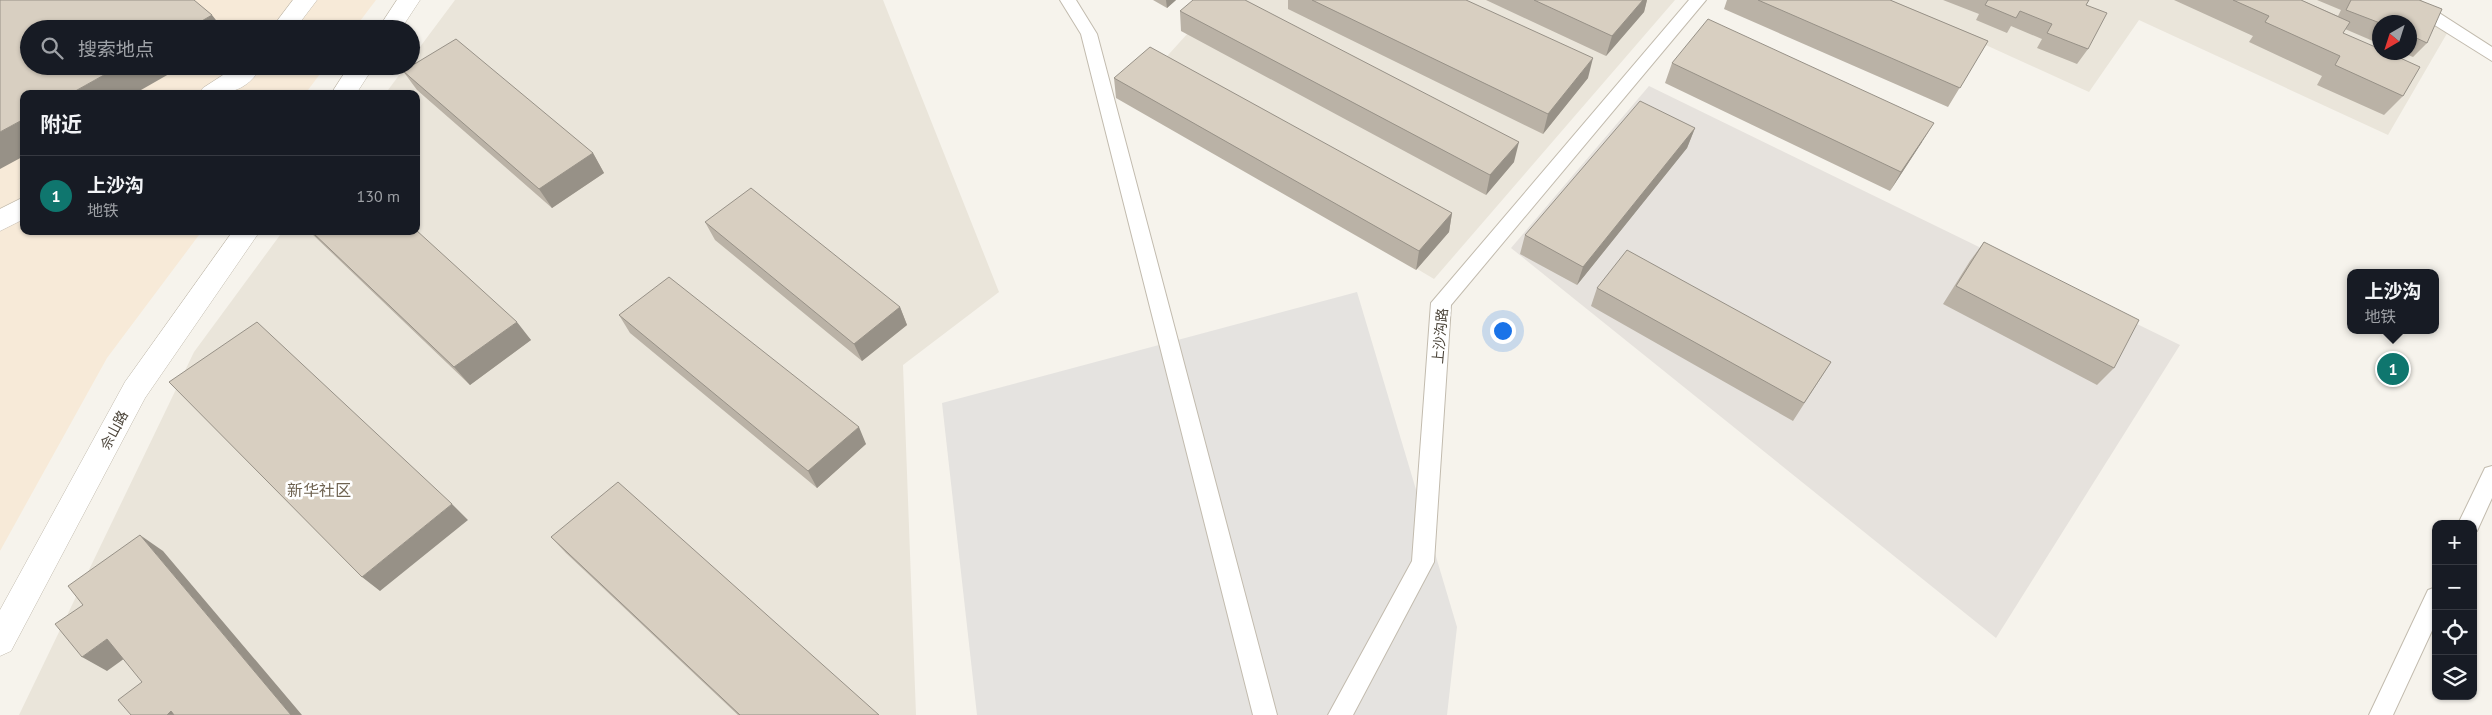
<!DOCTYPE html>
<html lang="zh">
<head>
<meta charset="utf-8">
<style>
	body { margin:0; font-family:"PT Sans","Noto Sans SC",sans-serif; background:#242831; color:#f1f3f6 }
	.controls { position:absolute; right:15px; bottom:15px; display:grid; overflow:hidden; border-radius:10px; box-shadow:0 1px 4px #0004 }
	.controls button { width:45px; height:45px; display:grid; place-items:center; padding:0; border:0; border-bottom:1px solid #363941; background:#171b24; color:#f1f3f6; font:25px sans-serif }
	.compass { position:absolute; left:2372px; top:15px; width:45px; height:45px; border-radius:50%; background:#171b24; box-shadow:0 1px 4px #0004; rotate:219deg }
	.you { position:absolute; left:1502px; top:330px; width:18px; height:18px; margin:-12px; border:4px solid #fff; border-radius:50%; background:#1a73e8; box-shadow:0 0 0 8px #1a73e833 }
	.badge { display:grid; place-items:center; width:32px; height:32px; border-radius:50%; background:#0f766e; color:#fff; font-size:16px; font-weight:700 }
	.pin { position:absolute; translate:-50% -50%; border:2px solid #fff; box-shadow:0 1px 5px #0006 }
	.popup { position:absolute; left:2347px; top:269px; width:92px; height:65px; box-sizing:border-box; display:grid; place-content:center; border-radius:10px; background:#171b24; filter:drop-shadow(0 1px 4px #0005); font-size:16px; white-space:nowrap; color:#9ea1a6 }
	.popup b { font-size:19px; color:#f1f3f6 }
	.popup::after { content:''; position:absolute; left:50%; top:100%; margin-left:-10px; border:10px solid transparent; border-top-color:#171b24 }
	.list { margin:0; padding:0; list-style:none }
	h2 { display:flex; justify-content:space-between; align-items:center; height:65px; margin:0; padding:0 20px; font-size:21px }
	h2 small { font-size:16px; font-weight:400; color:#9ea1a6 }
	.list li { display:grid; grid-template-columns:32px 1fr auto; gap:15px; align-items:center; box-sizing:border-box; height:80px; padding:0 20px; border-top:1px solid #363941 }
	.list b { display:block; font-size:19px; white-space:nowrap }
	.list p { margin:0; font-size:16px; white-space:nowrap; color:#9ea1a6 }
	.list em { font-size:16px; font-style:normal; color:#9ea1a6 }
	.icon { flex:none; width:28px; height:28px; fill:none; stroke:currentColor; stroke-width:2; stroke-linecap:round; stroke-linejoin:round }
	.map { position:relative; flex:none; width:2492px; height:715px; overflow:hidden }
	.search { position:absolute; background:#171b24; box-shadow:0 1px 4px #0004; left:20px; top:20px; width:400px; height:55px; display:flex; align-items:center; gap:12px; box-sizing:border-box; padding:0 18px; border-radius:28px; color:#9ea1a6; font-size:19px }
	.panel { position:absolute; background:#171b24; box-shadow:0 1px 4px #0004; left:20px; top:90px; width:400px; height:145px; border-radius:10px }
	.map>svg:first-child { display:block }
	.residential { fill:#eae5da; fill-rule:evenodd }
	.commercial { fill:#f7ead8 }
	.industrial { fill:#e6e2dd }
	.parking { fill:#e5e3e0 }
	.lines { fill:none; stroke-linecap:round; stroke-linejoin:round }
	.lane-casing { stroke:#c2bbae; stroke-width:2 }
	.street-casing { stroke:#c2bbae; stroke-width:1 }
	.lane { fill:#fff; fill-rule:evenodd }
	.street { fill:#fff; fill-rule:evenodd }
	.wall { fill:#bab2a6 }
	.shaded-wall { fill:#979187 }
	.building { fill:#d8cfc1; stroke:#979187 }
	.labels { text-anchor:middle; stroke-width:5; stroke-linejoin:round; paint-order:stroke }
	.street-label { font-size:14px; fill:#4b4439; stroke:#fff }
	.quarter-label { font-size:16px; fill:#6e6250; stroke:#fff }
</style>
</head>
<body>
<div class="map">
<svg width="2492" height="715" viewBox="0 0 2492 715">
	<rect width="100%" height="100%" fill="#f6f3ec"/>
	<path class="residential" d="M455 0H883L999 292 903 365 916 715H19L194 352 283 231H416V94H385L406 66H411V59Z
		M1218 0H1675L1434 279 1130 97Z
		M1887 0H2412L2453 23 2388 135 2139 20 2089 92ZM2380 22H2410V52H2380Z"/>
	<path class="commercial" d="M0 0H376L354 29H29V66H326L305 94H24V231H202L107 358 0 551Z"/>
	<path class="industrial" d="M1649 86 2180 345 1996 638 1511 248Z"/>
	<path class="parking" d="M1357 292 1457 627 1447 715H977L942 403Z"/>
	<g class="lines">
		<defs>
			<path id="lane" d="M1060 0H1076L1097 34 1277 715H1253L1081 34Z
				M1689 0H1706L1451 305 1434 562 1353 715H1328L1412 561 1431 303Z
				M2399 0H2419L2492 47V61L2401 4Z
				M2492 466V498L2477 531 2473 532V524H2458L2485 468Z
				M2436 587V622L2393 715H2369L2428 590Z"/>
			<path id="street" d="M293 0H317L295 29H271Z
				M397 0H420L401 29H378Z
				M237 66H262C246 93 227 94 199 94L203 88Z
				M349 66H374L356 94H331Z
				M24 197V219L0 231V209Z
				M233 231H260L145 398 11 651 0 656V610L125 382Z"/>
		</defs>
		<use href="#lane" class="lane-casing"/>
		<use href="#street" class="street-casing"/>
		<use href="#lane" class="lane"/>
		<use href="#street" class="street"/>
	</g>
	<path class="wall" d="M1153 0H1176L1167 8Z
		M1288 0H1466L1588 78 1543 134 1288 9Z
		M1486 0H1647L1644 12 1606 56Z
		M1727 0H1890L1988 41 1948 107 1724 9Z
		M1943 0H2089L2086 5 2088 49 2077 64 2037 48 2042 39 2011 26 2007 33 1976 20 1979 14Z
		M2174 0H2301L2338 16 2341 10 2317 0H2419L2427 43 2413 57 2401 52H2410V22H2380V44L2345 29 2343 33 2403 96 2384 115 2317 85 2322 76 2249 42 2253 36Z
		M1180 11 1514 162 1486 195 1181 31Z
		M1672 63 1922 142 1890 191 1665 83Z
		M403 71 593 153 604 173 552 208 417 90Z
		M1114 78 1452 213 1449 232 1416 270 1116 98Z
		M1695 128 1687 148 1577 285 1520 254 1525 235Z
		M705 222 900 307 907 325 862 361 715 240Z
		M309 231H416L531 340 470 385Z
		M1984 242 2114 368 2097 385 1943 304 1970 261Z
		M1597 288 1831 362 1793 421 1591 306Z
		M619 315 866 444 817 488 630 333Z
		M551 537 879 715H738L566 553Z"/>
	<path class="shaded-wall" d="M1166 0H1176L1167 8Z
		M1643 0H1647L1644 12 1606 56 1612 36Z
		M212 15 223 29H188Z
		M1593 58 1588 78 1543 134 1548 114Z
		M120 66H183L134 94H70Z
		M24 119V156L0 169V132Z
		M1934 123 1922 142 1890 191 1901 172Z
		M1695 128 1687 148 1577 285 1583 267Z
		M1519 142 1514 162 1486 195 1490 175Z
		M593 153 604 173 552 208 539 189Z
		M1452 213 1449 232 1416 270 1419 251Z
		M900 307 907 325 862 361 854 344Z
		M517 322 531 340 470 385 454 367Z
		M859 427 866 444 817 488 808 471Z
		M452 504 468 520 380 591 362 577Z
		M140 535 163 551 302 715H291Z
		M107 639 132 653 107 671 82 657Z
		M171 711 178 715H167Z"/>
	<path class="building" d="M0 0H194L212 15 188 29H29V66H120L70 94H24V119L0 132Z
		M1193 0H1245L1519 142 1490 175 1180 11Z
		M1312 0H1466L1593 58 1548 114Z
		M1534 0H1643L1612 36Z
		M1758 0H1890L1988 41 1960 88Z
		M1988 0H2089L2086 5 2107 13 2088 49 2047 33 2052 24 2020 11 2016 18 1985 5Z
		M2233 0H2301L2350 22 2343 33 2380 49V52H2387L2420 67 2403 96 2335 65 2340 56 2265 22 2269 16Z
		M2351 0H2419L2442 9 2427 43 2410 35V22H2380V23L2346 10Z
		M1708 19 1934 123 1901 172 1672 63Z
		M456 39 593 153 539 189 403 71Z
		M1150 47 1452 213 1419 251 1114 78Z
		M1640 101 1695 128 1583 267 1525 235Z
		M751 188 900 307 854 344 705 222Z
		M416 230 517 322 454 367 311 231H416Z
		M1984 242 2139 320 2114 368 1956 286Z
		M1627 250 1831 362 1804 403 1597 288Z
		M669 277 859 427 808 471 619 315Z
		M257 322 452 504 362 577 169 382Z
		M618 482 879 715H740L551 537Z
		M140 535 291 715H174L171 711 167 715H131L118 700 142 682 107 639 82 657 55 624 83 605 68 586Z"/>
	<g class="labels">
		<g class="street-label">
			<text transform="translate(1440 336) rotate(-85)" y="5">上沙沟路</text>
			<text transform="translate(114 430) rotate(-62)" y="5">佘山路</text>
		</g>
		<g class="quarter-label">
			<text x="319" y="496">新华社区</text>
		</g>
	</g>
</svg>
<div class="controls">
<button>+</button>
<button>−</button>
<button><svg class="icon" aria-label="locate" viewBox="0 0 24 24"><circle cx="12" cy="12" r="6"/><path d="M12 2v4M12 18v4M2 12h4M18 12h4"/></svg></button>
<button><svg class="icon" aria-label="layers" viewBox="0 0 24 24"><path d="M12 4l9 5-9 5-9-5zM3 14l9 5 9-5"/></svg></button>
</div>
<svg class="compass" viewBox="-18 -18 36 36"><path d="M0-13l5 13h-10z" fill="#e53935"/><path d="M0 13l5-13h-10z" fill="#9ea1a6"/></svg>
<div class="you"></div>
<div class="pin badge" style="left:2393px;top:369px">1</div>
<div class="popup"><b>上沙沟</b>地铁</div>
<div class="search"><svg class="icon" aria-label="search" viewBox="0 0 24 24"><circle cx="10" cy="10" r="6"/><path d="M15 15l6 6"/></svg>搜索地点</div>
<section class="panel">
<h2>附近<small></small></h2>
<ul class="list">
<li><span class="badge">1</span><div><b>上沙沟</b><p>地铁</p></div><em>130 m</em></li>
</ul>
</section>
</div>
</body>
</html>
